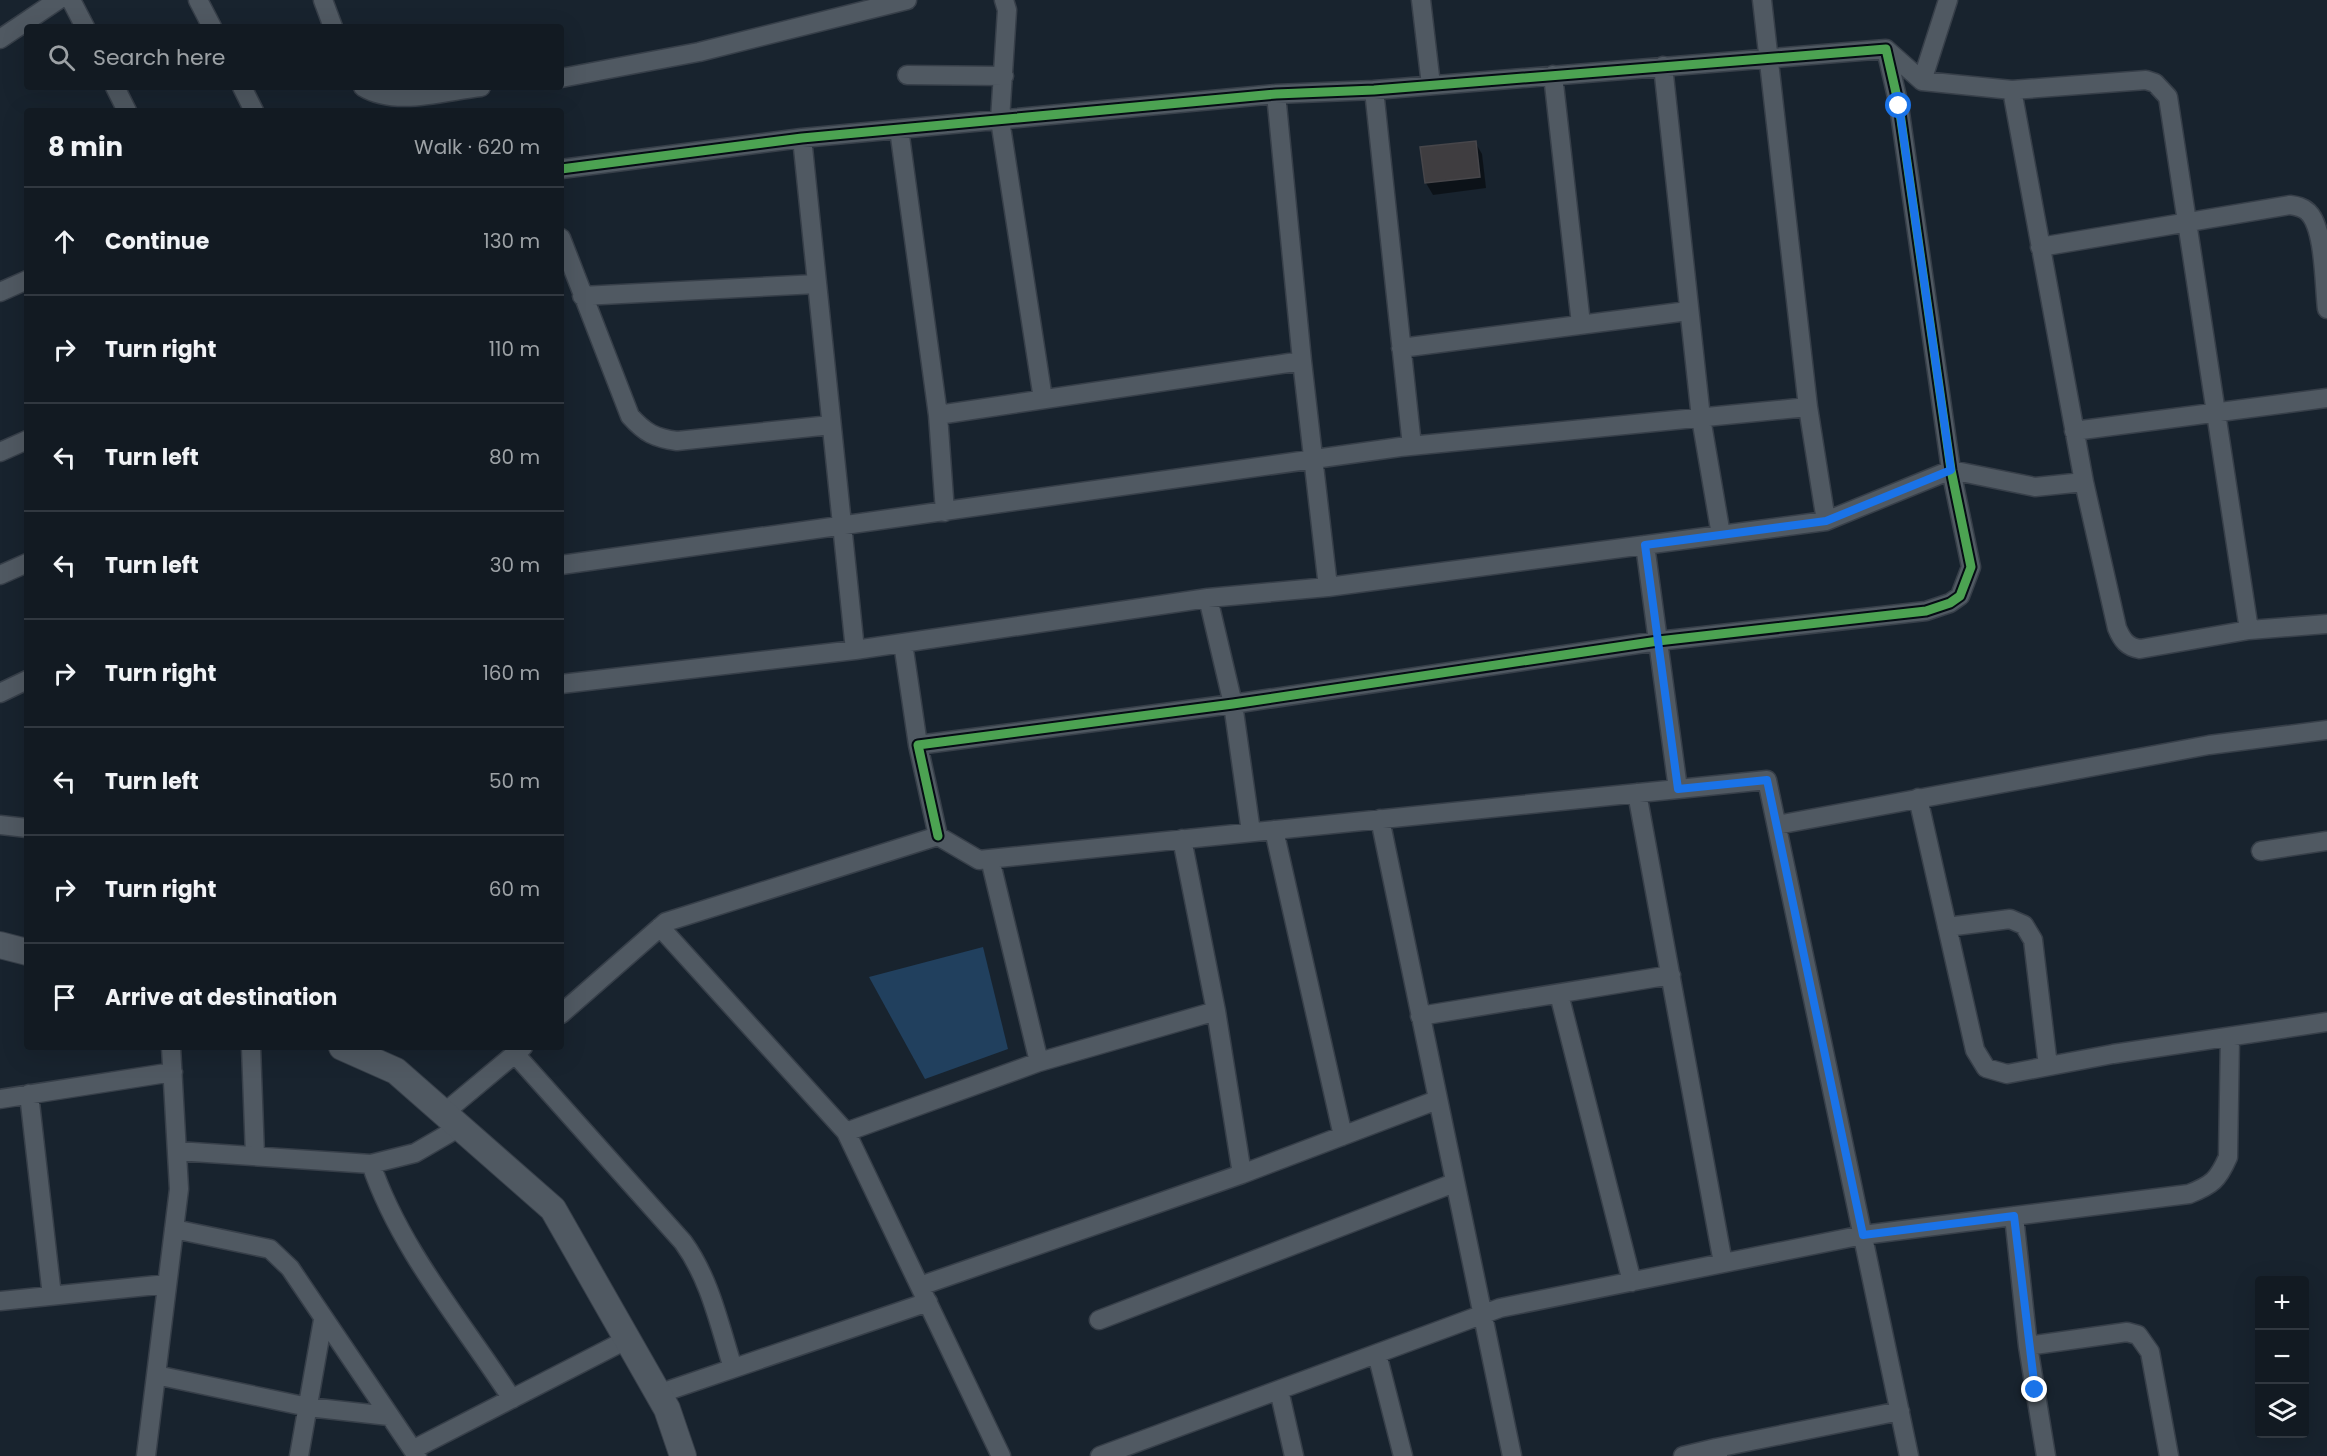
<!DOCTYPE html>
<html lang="en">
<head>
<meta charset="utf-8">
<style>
	body { margin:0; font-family:Poppins,sans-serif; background:#1f272f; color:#f1f3f6 }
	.controls { position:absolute; right:18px; bottom:18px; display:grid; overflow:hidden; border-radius:6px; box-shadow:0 6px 24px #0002 }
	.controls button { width:54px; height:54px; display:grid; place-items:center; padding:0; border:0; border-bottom:2px solid #313840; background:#121a22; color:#f1f3f6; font:30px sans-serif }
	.stop { position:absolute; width:18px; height:18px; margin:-14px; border:4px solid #1a73e8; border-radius:50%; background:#fff }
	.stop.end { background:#1a73e8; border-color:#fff; box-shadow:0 2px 6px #0008 }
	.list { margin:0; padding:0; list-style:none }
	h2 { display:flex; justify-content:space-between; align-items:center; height:78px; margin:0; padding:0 24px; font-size:26px }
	h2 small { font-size:20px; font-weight:400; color:#9ca1a5 }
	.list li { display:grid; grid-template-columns:39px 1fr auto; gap:18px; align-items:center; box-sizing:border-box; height:108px; padding:0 24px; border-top:2px solid #313840 }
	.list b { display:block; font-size:22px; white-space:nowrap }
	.list em { font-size:20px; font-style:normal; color:#9ca1a5 }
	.icon { flex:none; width:33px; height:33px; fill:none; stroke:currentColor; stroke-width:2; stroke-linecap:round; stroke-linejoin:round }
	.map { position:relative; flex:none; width:2327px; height:1456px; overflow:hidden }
	.search { position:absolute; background:#121a22; box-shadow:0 6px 24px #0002; left:24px; top:24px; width:540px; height:66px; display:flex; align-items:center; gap:15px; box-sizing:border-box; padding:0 21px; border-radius:6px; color:#9ca1a5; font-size:22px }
	.panel { position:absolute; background:#121a22; box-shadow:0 6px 24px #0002; left:24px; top:108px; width:540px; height:942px; border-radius:6px }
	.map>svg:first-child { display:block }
	.green { fill:#21405e }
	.shadow { fill:#0007 }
	.building { fill:#3f3d40; stroke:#47464a; stroke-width:1.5 }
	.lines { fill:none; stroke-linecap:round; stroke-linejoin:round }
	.minor-casing { stroke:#373f49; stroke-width:21 }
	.secondary-casing { stroke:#373f49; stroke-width:28 }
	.minor { stroke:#505962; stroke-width:18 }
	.secondary { stroke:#505962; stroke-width:26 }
	.cycleway-casing { stroke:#050c14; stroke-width:13 }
	.cycleway { stroke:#4ca352; stroke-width:9 }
	.route { stroke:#1a73e8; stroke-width:8 }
</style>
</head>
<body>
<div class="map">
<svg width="2327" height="1456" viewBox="0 0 2327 1456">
	<rect width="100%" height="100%" fill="#18232e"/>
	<path class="green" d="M983 947 1008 1049 925 1079 869 977Z"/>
	<path class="shadow" d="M1475 142 1482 154 1486 188 1433 195 1426 183Z"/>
	<path class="building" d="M1476 141 1480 177 1425 183 1420 147Z"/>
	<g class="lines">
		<defs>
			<path id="minor" d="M71 0 85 27
				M198 0 212 27
				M323 0 333 27
				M1004 0 1007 10 1000 120 1043 399
				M1421 0 1431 85
				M1762 0 1808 407
				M0 39 58 0
				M1663 66 1701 418 1721 535
				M907 75 1004 76
				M1553 75 1581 324
				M561 78 699 52 907 0
				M1922 81 1948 0
				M115 87 127 111
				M242 87 254 111
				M363 87C396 107 444 91 481 87
				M1374 90 1412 446
				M2012 90 2146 80 2155 83 2168 97 2249 630
				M1276 94 1302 361 1328 587
				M899 129 938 415 945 512
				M802 138 855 650
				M561 169 802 138 1276 94 1374 90 1886 49 1899 106 1951 470 1971 567 1960 596 1950 603 1926 611 1658 641 1233 704 918 745 938 836
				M561 238 630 416C645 433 655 438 677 441L831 425
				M2040 247 2290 205C2297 206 2303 207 2308 212 2325 228 2324 285 2327 309
				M0 292 27 280
				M582 296 817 284
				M1401 348 1688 311
				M938 415 1302 361
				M2074 431 2327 398
				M0 452 27 440
				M2084 482 2117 628C2122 640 2127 647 2140 649L2249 630 2327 624
				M1645 545 1678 789
				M561 565 1400 447 1808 407 1826 521
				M0 575 27 563
				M1208 598 1233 704 1251 832
				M903 643 918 745
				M561 684 855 650 1208 598 1328 587 1826 521 1951 470 2035 487 2084 482 2012 90 1922 81 1886 49
				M0 693 27 680
				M1637 793 1723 1263
				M1918 798 1975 1050 1986 1068 2007 1074 2113 1054 2327 1022
				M1380 819 1512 1456
				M0 825 27 828
				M1777 825 2209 745 2327 730
				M1274 830 1343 1136
				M1182 839 1216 1011 1242 1174
				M2261 851 2327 841
				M660 927 846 1132 1001 1456
				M1947 927 2010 919 2024 925 2033 940 2048 1066
				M1559 994 1632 1282
				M561 1014 666 922 938 836 979 860 1767 780 1909 1456
				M1420 1016 1671 975
				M251 1047 255 1156
				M515 1054 683 1242C710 1279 719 1324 733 1368
				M1039 1062 1216 1011
				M29 1094 52 1296
				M0 1099 173 1072
				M444 1113 523 1047
				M846 1132 1039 1062 990 859
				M177 1151 371 1164 415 1153 460 1127
				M371 1164C400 1250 463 1323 512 1399
				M2014 1216 2028 1346 2046 1456
				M174 1229 270 1249 290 1268 417 1456
				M920 1286 1242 1174 1437 1100
				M0 1301 167 1284
				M1099 1320 1454 1183
				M2028 1346 2127 1332 2138 1335 2150 1352 2169 1456
				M1377 1354 1403 1456
				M156 1375 308 1407 389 1416
				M1279 1390 1294 1456
				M658 1394 928 1302
				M1716 1448 1900 1411
				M414 1449 628 1339
				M146 1456 179 1189 171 1047
				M299 1456 323 1320
				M1100 1456 1500 1308 1863 1235 2189 1194C2212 1185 2218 1180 2228 1157L2230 1037
				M1683 1456 1716 1448 1718 1456"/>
			<path id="secondary" d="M0 945 27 952
				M342 1047 396 1071 553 1209 667 1409 683 1456"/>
		</defs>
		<use href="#minor" class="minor-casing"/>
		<use href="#secondary" class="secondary-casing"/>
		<use href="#minor" class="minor"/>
		<use href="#secondary" class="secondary"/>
		<defs>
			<path id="cycleway" d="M561 169 802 138 1276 94 1374 90 1886 49 1899 106 1951 470 1971 567 1960 596 1950 603 1926 611 1658 641 1233 704 918 745 938 836"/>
		</defs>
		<use href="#cycleway" class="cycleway-casing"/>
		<use href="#cycleway" class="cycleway"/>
	</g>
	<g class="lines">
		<path class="route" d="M1899 106 1951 470 1826 521 1645 545 1678 789 1767 780 1863 1235 2014 1216 2035 1390"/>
	</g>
</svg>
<div class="controls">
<button>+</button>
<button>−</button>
<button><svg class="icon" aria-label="layers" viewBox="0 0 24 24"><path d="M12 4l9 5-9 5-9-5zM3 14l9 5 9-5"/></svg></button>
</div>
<div class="stop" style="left:1899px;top:106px"></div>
<div class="stop end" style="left:2035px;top:1390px"></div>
<div class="search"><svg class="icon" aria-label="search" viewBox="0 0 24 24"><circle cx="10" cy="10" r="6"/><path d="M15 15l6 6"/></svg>Search here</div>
<section class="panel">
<h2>8 min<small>Walk · 620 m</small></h2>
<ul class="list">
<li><svg class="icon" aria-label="ahead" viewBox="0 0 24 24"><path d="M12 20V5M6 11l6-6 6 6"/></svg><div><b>Continue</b></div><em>130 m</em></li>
<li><svg class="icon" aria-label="right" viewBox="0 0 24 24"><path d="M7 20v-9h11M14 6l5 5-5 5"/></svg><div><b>Turn right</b></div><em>110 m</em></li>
<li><svg class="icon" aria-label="left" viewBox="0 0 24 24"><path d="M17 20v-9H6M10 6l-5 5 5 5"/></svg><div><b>Turn left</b></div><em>80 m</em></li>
<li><svg class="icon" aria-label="left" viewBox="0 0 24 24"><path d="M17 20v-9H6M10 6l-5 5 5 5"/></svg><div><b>Turn left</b></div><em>30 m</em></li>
<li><svg class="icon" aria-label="right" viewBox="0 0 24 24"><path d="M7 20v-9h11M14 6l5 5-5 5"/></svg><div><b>Turn right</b></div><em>160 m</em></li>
<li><svg class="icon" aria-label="left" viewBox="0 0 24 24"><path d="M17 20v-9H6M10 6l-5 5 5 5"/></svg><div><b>Turn left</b></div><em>50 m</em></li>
<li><svg class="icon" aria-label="right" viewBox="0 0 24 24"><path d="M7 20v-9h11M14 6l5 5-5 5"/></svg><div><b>Turn right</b></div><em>60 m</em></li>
<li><svg class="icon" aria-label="arrive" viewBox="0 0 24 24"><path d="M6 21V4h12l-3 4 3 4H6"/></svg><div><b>Arrive at destination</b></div></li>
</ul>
</section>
</div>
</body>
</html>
